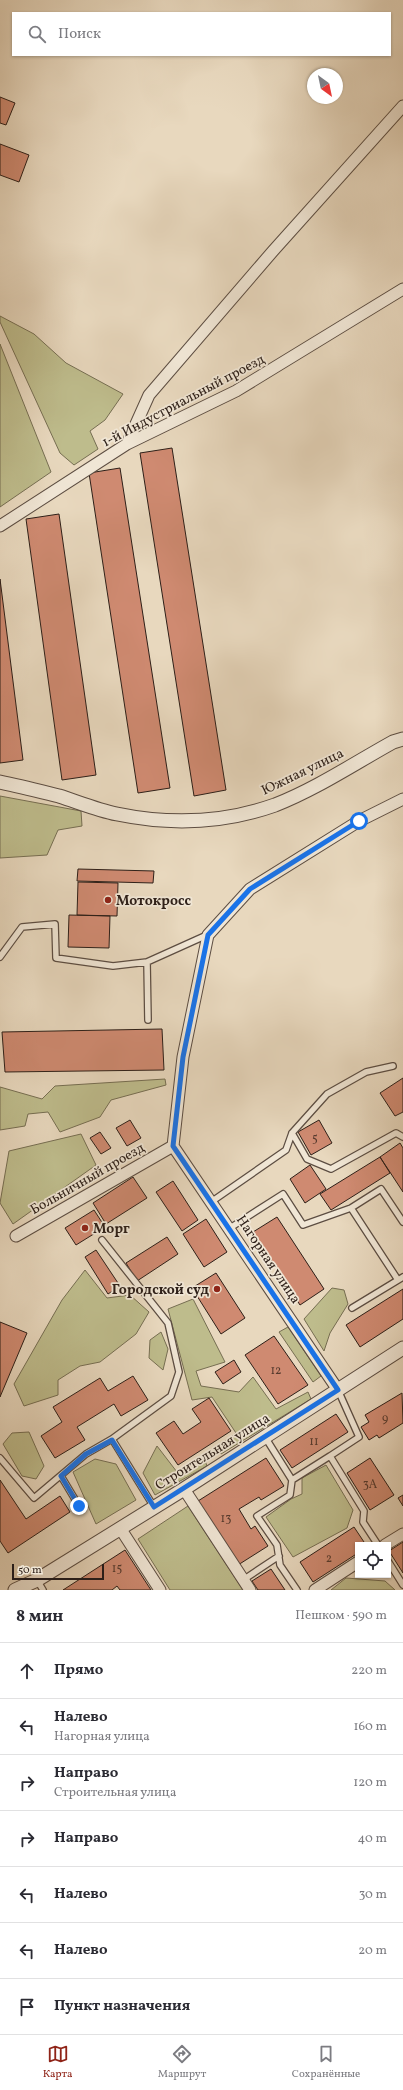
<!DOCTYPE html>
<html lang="ru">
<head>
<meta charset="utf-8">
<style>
	body { margin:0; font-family:Vollkorn,serif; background:#f2f2f3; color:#2b2b33 }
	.controls { position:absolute; right:12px; bottom:12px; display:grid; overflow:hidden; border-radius:0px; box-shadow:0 1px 3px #0004 }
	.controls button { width:36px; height:36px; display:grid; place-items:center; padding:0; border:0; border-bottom:1px solid #e1e1e2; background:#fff; color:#2b2b33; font:20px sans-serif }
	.compass { position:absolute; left:307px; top:68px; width:36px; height:36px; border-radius:50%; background:#fff; box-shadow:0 1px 3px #0004; rotate:147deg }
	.scale { position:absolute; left:12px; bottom:10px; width:92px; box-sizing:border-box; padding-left:4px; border:2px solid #2d1f18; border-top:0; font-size:11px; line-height:14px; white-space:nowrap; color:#2d1f18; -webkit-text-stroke:3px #f0e6d5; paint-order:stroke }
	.stop { position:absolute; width:12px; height:12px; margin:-9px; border:3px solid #1a73e8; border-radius:50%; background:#fff }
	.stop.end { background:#1a73e8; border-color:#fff; box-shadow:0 1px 4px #0008 }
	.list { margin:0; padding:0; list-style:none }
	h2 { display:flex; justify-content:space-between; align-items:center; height:52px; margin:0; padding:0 16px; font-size:17px }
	h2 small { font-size:13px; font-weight:400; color:#7c7c81 }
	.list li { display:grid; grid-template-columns:26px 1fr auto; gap:12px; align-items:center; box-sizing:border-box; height:56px; padding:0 16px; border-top:1px solid #e1e1e2 }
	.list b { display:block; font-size:15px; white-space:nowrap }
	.list p { margin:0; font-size:13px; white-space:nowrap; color:#7c7c81 }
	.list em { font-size:13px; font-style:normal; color:#7c7c81 }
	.icon { flex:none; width:22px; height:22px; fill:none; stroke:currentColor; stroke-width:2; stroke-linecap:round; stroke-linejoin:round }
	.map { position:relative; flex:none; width:403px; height:1590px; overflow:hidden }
	.search { position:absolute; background:#fff; box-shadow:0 1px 3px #0004; left:12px; right:12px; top:12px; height:44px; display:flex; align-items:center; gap:10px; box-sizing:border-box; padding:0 14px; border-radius:0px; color:#7c7c81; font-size:15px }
	.sheet { height:444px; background:#fff }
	nav { display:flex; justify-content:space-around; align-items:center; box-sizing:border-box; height:56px; border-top:1px solid #e1e1e2; background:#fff; font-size:11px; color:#7c7c81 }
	nav a { display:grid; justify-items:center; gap:2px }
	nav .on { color:#8f2418 }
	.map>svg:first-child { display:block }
	.green { fill:#bebc8c; stroke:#766e52 }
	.building { fill:#cf8a71; stroke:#2d1f18 }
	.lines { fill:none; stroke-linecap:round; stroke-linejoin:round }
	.service-casing { stroke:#5c4d42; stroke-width:8 }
	.minor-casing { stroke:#5c4d42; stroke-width:13 }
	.tertiary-casing { stroke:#5c4d42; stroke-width:15 }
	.service { stroke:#f0e6d5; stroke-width:5.5 }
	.minor { stroke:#f0e6d5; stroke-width:11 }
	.tertiary { stroke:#f0e6d5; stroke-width:13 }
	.route { stroke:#1a73e8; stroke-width:5 }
	.poi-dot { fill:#8f2418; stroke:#f0e6d5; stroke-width:1.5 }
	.labels { text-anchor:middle; stroke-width:3.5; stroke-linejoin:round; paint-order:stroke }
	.number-label { font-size:12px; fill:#563a2e }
	.street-label { font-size:14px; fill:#2d1f18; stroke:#f0e6d5 }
	.poi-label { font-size:14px; font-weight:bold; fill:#2d1f18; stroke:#f0e6d5; text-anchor:start }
</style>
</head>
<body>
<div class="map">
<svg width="403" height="1590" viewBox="0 0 403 1590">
	<rect width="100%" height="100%" fill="#e8d8be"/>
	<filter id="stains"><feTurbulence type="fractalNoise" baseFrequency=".005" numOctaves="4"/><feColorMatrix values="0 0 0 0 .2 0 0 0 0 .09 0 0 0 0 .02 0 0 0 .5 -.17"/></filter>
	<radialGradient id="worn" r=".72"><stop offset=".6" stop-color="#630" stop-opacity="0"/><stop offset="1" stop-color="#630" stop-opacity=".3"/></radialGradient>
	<path class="green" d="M0 316 34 334 66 363 123 394 105 420 90 431 98 449 74 465 60 453 0 322Z
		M0 344 51 472 0 507Z
		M0 796 81 811 82 826 58 830 47 855 0 858Z
		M165 1079 166 1085 111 1100 100 1117 60 1132 48 1112 28 1114 25 1126 0 1130V1087L42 1099 55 1086Z
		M81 1134 96 1165 13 1224 0 1203 9 1151Z
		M85 1270 107 1298 130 1295 149 1312 136 1334 100 1362 80 1366 58 1380V1395L24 1406 14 1384 62 1300Z
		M332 1288 344 1290 348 1304 330 1333 324 1351 304 1319Z
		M193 1299 225 1362 196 1371 201 1386 239 1392 253 1377 276 1409 308 1392 311 1399 221 1454 217 1447 236 1433 212 1397 192 1400 168 1309Z
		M288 1327 321 1376 313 1382 279 1332Z
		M161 1332 168 1349 163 1370 149 1358 150 1340Z
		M29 1432 44 1466 36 1479 22 1476 3 1444 12 1433Z
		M157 1446 177 1472 204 1458 207 1466 155 1495 143 1473Z
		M95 1459 116 1464 136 1500 96 1524 73 1472Z
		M326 1465 353 1510 347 1528 293 1557 266 1517 291 1499 302 1494V1478Z
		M188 1506 243 1590H170L138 1539Z
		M346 1578 385 1581 395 1590H331Z"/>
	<path class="building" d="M0 97 15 103 6 125 0 123Z
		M0 144 29 155 19 182 0 175Z
		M172 448 226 790 194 796 140 453Z
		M120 468 170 788 138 793 89 473Z
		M59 514 96 775 62 780 26 519Z
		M0 579 23 760 0 763Z
		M78 869 154 871 153 883 77 881Z
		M78 882 118 883 117 916 77 915Z
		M69 915 110 916 109 948 68 947Z
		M162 1029 164 1070 5 1072 2 1032Z
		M403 1078V1112L395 1116 380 1093Z
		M130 1120 141 1138 127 1146 116 1128Z
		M319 1120 332 1143 311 1155 298 1132Z
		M100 1132 111 1148 101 1154 90 1138Z
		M400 1143 403 1148V1192L380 1157Z
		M380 1157 390 1173 331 1210 320 1194Z
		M310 1165 326 1189 305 1203 290 1179Z
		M133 1177 147 1198 106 1224 93 1203Z
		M173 1181 198 1220 182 1231 156 1192Z
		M94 1210 105 1227 76 1245 65 1228Z
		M277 1217 324 1289 300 1305 253 1232Z
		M206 1219 227 1252 204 1267 183 1234Z
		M167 1237 178 1254 137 1281 126 1263Z
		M96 1250 120 1286 108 1294 85 1257Z
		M216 1273 245 1318 221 1334 192 1288Z
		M403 1289V1319L360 1347 346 1325Z
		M0 1322 27 1333 0 1397Z
		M274 1336 308 1385 278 1404 245 1355Z
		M234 1360 241 1372 223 1384 215 1372Z
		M133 1376 148 1400 121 1416 114 1404 77 1427 85 1440 55 1458 41 1436 62 1422 53 1407 100 1378 108 1391Z
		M402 1393 403 1423 379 1438 377 1435 369 1440 361 1427 369 1422 365 1415Z
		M209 1398 231 1431 178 1465 156 1433 174 1421 183 1434 201 1422 192 1409Z
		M336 1414 348 1432 292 1468 280 1450Z
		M266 1458 284 1486 261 1500 259 1497 239 1509 251 1529 255 1526 268 1546 238 1565 198 1501Z
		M370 1458 394 1495 370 1510 347 1473Z
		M0 1480 26 1519 60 1496 70 1512 8 1553 0 1541Z
		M403 1495V1506L398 1498Z
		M354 1527 366 1545H358V1553L313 1582 300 1562Z
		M403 1542V1573L389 1551Z
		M125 1550 151 1590H120L117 1586 112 1590H63Z
		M271 1569 285 1590H258L252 1581Z"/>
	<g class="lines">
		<defs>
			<path id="service" d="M0 957 22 927 55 924 56 958 113 966 147 962 207 935
				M147 962 148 1020
				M292 1133 307 1159 331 1169 396 1133 403 1137
				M211 1202 286 1150 292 1133 327 1094 366 1072 393 1066
				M351 1208 398 1280
				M230 1228 283 1194 303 1225 351 1208 381 1189 403 1222
				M102 1240 168 1323 179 1372 171 1396 112 1439 154 1507
				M352 1308 403 1277
				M338 1390 359 1437 330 1456 364 1511 363 1522 378 1545
				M265 1437 292 1480
				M0 1458 34 1498 86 1454 112 1439
				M61 1476 79 1506
				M388 1561 403 1585
				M37 1580 43 1590
				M243 1580 279 1556
				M297 1590 280 1565 277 1545 257 1516 290 1495 292 1480 330 1456"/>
			<path id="minor" d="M127 444 149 395 273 251 403 106
				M0 526 127 444 236 391 403 289
				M173 1146 183 1057 208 935 250 889 359 821 403 799
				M173 1146 338 1390
				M16 1236 173 1146
				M184 1489 250 1590
				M120 1528 160 1590
				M385 1545 403 1534
				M315 1590 358 1562"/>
			<path id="tertiary" d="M0 782C20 786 39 791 59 796 78 802 97 810 117 814 170 825 224 823 275 805 316 789 355 763 393 742L403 739
				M15 1590 37 1580 184 1489 403 1348"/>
		</defs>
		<use href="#service" class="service-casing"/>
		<use href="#minor" class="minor-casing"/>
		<use href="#tertiary" class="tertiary-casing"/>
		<use href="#service" class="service"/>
		<use href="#minor" class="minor"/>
		<use href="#tertiary" class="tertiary"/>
	</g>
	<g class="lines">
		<path class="route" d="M79 1506 61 1476 86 1454 112 1440 154 1507 338 1390 173 1146 183 1057 208 935 250 889 359 821"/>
	</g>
	<g class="poi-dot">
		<circle cx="108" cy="900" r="4"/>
		<circle cx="85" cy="1228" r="4"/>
		<circle cx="217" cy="1289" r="4"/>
	</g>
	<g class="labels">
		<g class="number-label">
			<text x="315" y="1142">5</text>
			<text x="276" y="1374">12</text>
			<text x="385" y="1422">9</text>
			<text x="314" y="1445">11</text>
			<text x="370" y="1488">3А</text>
			<text x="226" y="1522">13</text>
			<text x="329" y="1562">2</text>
			<text x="117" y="1572">15</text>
		</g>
		<g class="street-label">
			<text transform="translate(183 400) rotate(-28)" y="5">1-й Индустриальный проезд</text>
			<text transform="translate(302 771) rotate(-26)" y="5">Южная улица</text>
			<text transform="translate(87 1178) rotate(-30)" y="5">Больничный проезд</text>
			<text transform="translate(269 1259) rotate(56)" y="5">Нагорная улица</text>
			<text transform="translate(212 1451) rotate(-32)" y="5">Строительная улица</text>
		</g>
		<g class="poi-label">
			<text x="116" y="905">Мотокросс</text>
			<text x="93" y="1233">Морг</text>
			<text x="209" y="1294" text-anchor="end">Городской суд</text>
		</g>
	</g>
	<rect width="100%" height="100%" filter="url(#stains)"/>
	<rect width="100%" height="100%" fill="url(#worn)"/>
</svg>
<div class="controls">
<button><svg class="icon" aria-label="locate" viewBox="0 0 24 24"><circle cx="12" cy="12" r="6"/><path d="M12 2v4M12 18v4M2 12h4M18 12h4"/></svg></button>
</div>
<svg class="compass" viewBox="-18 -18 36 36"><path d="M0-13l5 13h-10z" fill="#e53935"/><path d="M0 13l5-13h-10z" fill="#7c7c81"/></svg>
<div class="scale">50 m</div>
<div class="stop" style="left:359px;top:821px"></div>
<div class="stop end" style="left:79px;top:1506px"></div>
<div class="search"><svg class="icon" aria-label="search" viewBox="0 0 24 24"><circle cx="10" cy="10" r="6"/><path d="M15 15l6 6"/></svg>Поиск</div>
</div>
<section class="sheet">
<h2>8 мин<small>Пешком · 590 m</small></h2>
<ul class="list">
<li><svg class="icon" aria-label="ahead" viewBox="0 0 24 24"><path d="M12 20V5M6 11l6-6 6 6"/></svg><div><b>Прямо</b></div><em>220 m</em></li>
<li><svg class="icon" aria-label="left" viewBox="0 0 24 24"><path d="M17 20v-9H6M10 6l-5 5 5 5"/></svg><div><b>Налево</b><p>Нагорная улица</p></div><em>160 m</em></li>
<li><svg class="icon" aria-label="right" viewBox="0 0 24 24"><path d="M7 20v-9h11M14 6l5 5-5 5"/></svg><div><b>Направо</b><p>Строительная улица</p></div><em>120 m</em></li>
<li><svg class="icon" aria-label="right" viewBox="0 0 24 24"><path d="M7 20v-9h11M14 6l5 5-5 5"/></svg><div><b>Направо</b></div><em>40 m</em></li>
<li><svg class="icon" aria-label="left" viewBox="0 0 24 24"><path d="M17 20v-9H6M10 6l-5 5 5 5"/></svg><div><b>Налево</b></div><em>30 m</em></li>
<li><svg class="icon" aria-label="left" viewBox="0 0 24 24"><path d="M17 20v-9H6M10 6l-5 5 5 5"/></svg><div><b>Налево</b></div><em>20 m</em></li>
<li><svg class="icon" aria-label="arrive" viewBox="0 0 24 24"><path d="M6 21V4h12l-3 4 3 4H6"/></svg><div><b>Пункт назначения</b></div></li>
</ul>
</section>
<nav>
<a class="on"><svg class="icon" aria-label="map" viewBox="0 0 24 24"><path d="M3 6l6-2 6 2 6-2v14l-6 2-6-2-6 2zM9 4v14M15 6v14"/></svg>Карта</a>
<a><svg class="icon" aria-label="directions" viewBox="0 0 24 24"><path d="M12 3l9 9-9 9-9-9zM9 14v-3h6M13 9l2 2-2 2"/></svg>Маршрут</a>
<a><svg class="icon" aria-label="saved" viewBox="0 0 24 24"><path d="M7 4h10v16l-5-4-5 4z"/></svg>Сохранённые</a>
</nav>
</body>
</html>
